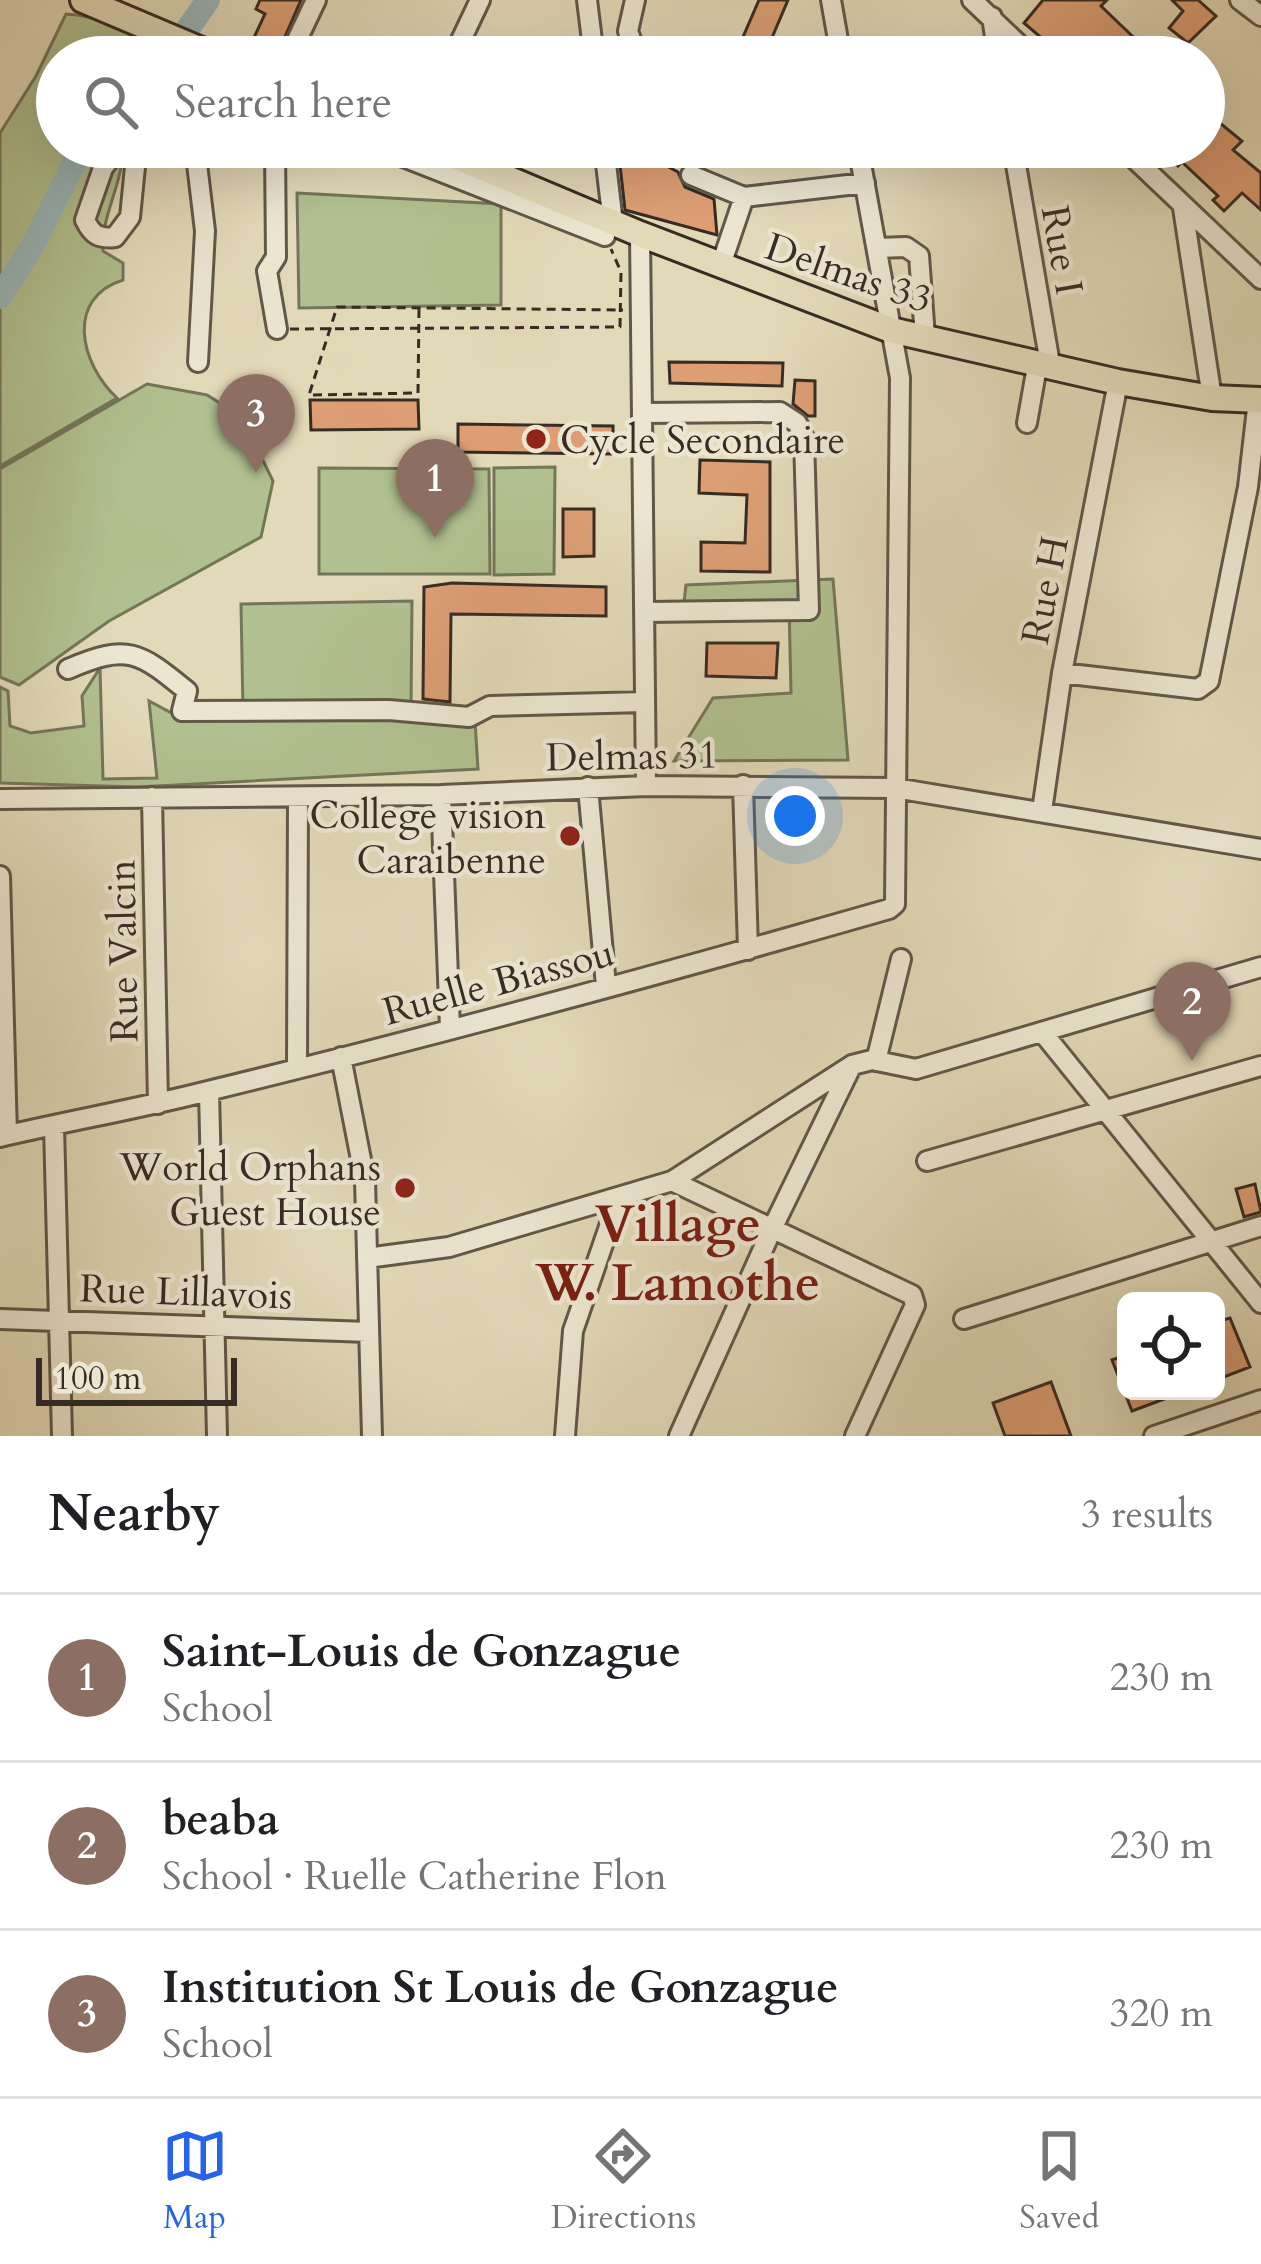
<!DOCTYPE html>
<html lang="en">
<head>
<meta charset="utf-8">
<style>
	body { margin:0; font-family:Cardo,serif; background:#f2f2f2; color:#202124 }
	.controls { position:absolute; right:36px; bottom:36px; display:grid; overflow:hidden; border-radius:18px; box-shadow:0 12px 48px #0002 }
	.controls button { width:108px; height:108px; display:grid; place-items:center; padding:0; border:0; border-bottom:3px solid #e0e0e0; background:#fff; color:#202124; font:60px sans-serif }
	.scale { position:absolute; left:36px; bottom:30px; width:201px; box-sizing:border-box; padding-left:12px; border:6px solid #372c24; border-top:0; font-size:33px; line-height:42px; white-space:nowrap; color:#372c24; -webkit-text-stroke:9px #ece6d1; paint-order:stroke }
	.you { position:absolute; left:795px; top:816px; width:42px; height:42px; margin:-30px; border:9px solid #fff; border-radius:50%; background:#1a73e8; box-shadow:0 0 0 18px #1a73e833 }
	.badge { display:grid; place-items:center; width:78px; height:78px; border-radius:50%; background:#2563eb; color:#fff; font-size:39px; font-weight:700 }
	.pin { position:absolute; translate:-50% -99px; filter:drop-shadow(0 3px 6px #0008) }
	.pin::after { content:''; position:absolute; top:63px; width:42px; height:36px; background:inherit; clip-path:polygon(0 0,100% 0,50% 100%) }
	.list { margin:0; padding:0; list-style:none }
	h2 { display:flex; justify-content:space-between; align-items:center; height:156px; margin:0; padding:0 48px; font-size:51px }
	h2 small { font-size:39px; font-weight:400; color:#757577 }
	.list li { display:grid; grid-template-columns:78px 1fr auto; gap:36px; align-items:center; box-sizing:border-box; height:168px; padding:0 48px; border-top:3px solid #e0e0e0 }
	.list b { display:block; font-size:45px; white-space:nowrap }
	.list p { margin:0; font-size:39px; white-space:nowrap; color:#757577 }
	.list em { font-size:39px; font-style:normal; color:#757577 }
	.icon { flex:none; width:66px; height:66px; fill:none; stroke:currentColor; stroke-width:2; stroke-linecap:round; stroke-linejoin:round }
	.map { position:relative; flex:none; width:1261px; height:1436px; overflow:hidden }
	.search { position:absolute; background:#fff; box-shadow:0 12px 48px #0002; left:36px; right:36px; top:36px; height:132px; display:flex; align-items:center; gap:30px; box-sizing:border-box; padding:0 42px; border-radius:66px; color:#757577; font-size:45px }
	.sheet { height:660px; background:#fff }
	nav { display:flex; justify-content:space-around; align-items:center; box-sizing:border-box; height:168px; border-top:3px solid #e0e0e0; background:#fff; font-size:33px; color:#757577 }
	nav a { display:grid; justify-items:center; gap:6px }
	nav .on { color:#2563eb }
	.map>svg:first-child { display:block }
	.green { fill:#b1c090; stroke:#74765a; stroke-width:3 }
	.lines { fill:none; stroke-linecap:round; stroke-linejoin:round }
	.river { stroke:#99b7ba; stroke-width:24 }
	.building { fill:#dd9e74; stroke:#372c24; stroke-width:3 }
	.minor-casing { stroke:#625749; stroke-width:24 }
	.major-casing { stroke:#372c24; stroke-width:30 }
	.path { stroke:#372c24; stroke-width:3; stroke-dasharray:9 6; stroke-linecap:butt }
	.minor { stroke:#ece6d1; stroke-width:18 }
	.major { stroke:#e2d9b8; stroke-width:24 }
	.poi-dot { fill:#8f2418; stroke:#ece6d1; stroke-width:4.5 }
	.labels { text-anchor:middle; stroke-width:9; stroke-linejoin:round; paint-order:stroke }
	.street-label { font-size:39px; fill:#372c24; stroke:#ece6d1 }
	.poi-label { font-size:39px; fill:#372c24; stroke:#ece6d1; text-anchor:end }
	.district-label { font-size:51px; font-weight:bold; fill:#7a1f14; stroke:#ece6d1 }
</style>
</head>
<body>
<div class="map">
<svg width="1261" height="1436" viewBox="0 0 1261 1436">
	<rect width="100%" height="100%" fill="#e2d9b8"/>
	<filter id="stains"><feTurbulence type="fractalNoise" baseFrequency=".00167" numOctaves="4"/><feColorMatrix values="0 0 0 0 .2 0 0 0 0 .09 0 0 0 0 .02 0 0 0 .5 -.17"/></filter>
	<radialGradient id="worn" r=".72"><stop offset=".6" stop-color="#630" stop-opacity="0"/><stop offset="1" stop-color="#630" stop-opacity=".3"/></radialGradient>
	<path class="green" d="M66 14C97 16 118 25 144 40V57H57V147H123C123 185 101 214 103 251L123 263V280C65 298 80 364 117 398L0 466V133L36 76Z
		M297 193 501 204V305L299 308Z
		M147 384 207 395 226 407 249 432 273 481 261 537 109 621 19 685 0 677V469Z
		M555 467 554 574 494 575V468Z
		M319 468 489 469 490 574H319Z
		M833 579 848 760 674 761 713 698 791 693 789 605 684 602 686 585Z
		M412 601 411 709 243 711 241 604Z
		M100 668 103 779 157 778 149 701 179 717 391 716 475 721 478 769 138 787 0 783V687L8 691 10 726 31 733 84 726 82 696Z"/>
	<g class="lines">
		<path class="river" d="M168 57 208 0
			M0 297 33 245 82 147"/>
	</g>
	<path class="building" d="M260 0H301L276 57 250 46 265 14 256 9Z
		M759 0H788L765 54 740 44Z
		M1043 0H1107L1101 6 1154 57H1088L1069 42 1059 53 1024 23Z
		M1172 0H1198L1216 16 1188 43 1169 28 1183 11Z
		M1204 121 1213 129 1220 123 1242 141 1233 150 1261 173V210L1242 193 1224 211 1213 200 1218 196 1182 162 1178 166 1158 147H1204Z
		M618 147H631L678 172 685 187 714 199 717 235 625 210Z
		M669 362 783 363 782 386 670 383Z
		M795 380 815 381V416H808L793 404Z
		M310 400H418L419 429 311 430Z
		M458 424 613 426V454L458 452Z
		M700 460 770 462V572L701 571V542L745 543 747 495 699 493Z
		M563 509H594V556L563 557Z
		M452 583 606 587V616L451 614 450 702 423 699 424 587Z
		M707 643H778L776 678 706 676Z
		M1255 1184 1261 1212 1244 1217 1236 1189Z
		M1230 1318 1250 1367 1216 1380V1322Z
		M1126 1355V1391L1183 1392 1132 1411 1112 1360Z
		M1051 1382 1071 1436H1005L993 1403Z"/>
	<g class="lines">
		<defs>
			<path id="minor" d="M587 0 594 57
				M635 0 628 31 637 57
				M831 0 841 57
				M972 0 1032 57
				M1240 0 1261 16
				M992 17 998 57
				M289 57 316 0
				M453 57 480 0
				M119 147 103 168 85 220C92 235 99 239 115 237L130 217 137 147
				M195 147 205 231 198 362
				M275 147 276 257 267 271 277 329
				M378 147 605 236
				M604 147 613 223
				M1013 147 1050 364
				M1122 147 1261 279
				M691 175 744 197
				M1183 208 1212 398
				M640 234 646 786
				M877 248 906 247 919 256 925 337
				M721 265 744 197 865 183
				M643 413 780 412 797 423 804 438 809 610 646 612
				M1027 423 1038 361
				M68 669C128 643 139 652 187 691L182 711 389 710 469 717 490 706 645 702
				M1062 673 1198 689 1209 681 1248 487 1258 400
				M743 785 748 950
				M588 787 606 986
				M441 795 450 1029
				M152 797 158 1104
				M0 799 441 795 646 786 895 788 1261 849
				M1042 811 1062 673 1118 382
				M0 876 7 1135
				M1043 1033 1261 1303
				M341 1057 365 1180 372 1436
				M876 1061 901 959
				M297 1067 298 797
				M209 1091 217 1436
				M54 1126 62 1436
				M0 1137C68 1121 137 1109 204 1092 434 1036 662 974 889 909L895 904 900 378 858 147
				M927 1161 1261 1066
				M672 1181 912 1295 915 1305 855 1436
				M367 1258 449 1247 672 1181 852 1065 872 1060 916 1069 1261 967
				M0 1319 369 1332
				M964 1319 1261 1226
				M565 1436 573 1331 619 1198
				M679 1436 773 1227 850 1069
				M1154 1436 1261 1400"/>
			<path id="major" d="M83 0 218 57
				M433 147 640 234 891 330 1118 382 1212 398 1261 400"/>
		</defs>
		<use href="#minor" class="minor-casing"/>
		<use href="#major" class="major-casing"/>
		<path class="path" d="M419 309 418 393 309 395 337 307 623 310
			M290 329 620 327 621 272 611 249"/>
		<use href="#minor" class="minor"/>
		<use href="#major" class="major"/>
	</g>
	<g class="poi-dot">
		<circle cx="536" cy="439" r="12"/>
		<circle cx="570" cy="836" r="12"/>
		<circle cx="405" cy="1188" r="12"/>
	</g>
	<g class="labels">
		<g class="street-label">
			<text transform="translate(1063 250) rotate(80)" y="14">Rue I</text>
			<text transform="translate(849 272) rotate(19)" y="14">Delmas 33</text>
			<text transform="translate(1044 590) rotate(-79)" y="14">Rue H</text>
			<text transform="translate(632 755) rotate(-1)" y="14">Delmas 31</text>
			<text transform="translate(122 951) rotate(-91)" y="14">Rue Valcin</text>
			<text transform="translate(498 981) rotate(-15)" y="14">Ruelle Biassou</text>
			<text transform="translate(186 1291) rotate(2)" y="14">Rue Lillavois</text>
		</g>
		<g class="poi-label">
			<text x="560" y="453" text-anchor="start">Cycle Secondaire</text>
			<text x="546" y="828">College vision<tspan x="546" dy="45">Caraibenne</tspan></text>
			<text x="381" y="1180">World Orphans<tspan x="381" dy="45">Guest House</tspan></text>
		</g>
		<g class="district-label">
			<text x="678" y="1241">Village<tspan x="678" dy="59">W. Lamothe</tspan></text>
		</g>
	</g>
	<rect width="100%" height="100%" filter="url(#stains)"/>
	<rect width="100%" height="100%" fill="url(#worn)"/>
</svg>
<div class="controls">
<button><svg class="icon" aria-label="locate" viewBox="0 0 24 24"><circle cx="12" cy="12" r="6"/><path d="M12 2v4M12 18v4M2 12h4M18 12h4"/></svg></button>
</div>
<div class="scale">100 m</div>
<div class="you"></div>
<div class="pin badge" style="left:435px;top:538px;background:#8d6e63">1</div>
<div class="pin badge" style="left:1192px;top:1061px;background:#8d6e63">2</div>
<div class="pin badge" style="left:256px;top:473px;background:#8d6e63">3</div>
<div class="search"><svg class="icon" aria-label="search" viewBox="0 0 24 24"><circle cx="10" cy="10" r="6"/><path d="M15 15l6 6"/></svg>Search here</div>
</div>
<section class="sheet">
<h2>Nearby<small>3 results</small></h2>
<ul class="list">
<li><span class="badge" style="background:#8d6e63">1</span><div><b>Saint-Louis de Gonzague</b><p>School</p></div><em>230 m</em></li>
<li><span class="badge" style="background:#8d6e63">2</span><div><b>beaba</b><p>School · Ruelle Catherine Flon</p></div><em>230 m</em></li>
<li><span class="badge" style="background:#8d6e63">3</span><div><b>Institution St Louis de Gonzague</b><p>School</p></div><em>320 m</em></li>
</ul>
</section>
<nav>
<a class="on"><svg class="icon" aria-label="map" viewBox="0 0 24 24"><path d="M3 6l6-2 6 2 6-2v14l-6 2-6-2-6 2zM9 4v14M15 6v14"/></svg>Map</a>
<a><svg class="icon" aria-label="directions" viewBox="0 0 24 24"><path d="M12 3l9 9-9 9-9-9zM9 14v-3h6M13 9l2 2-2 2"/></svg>Directions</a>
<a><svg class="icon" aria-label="saved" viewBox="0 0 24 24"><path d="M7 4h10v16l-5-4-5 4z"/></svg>Saved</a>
</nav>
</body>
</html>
